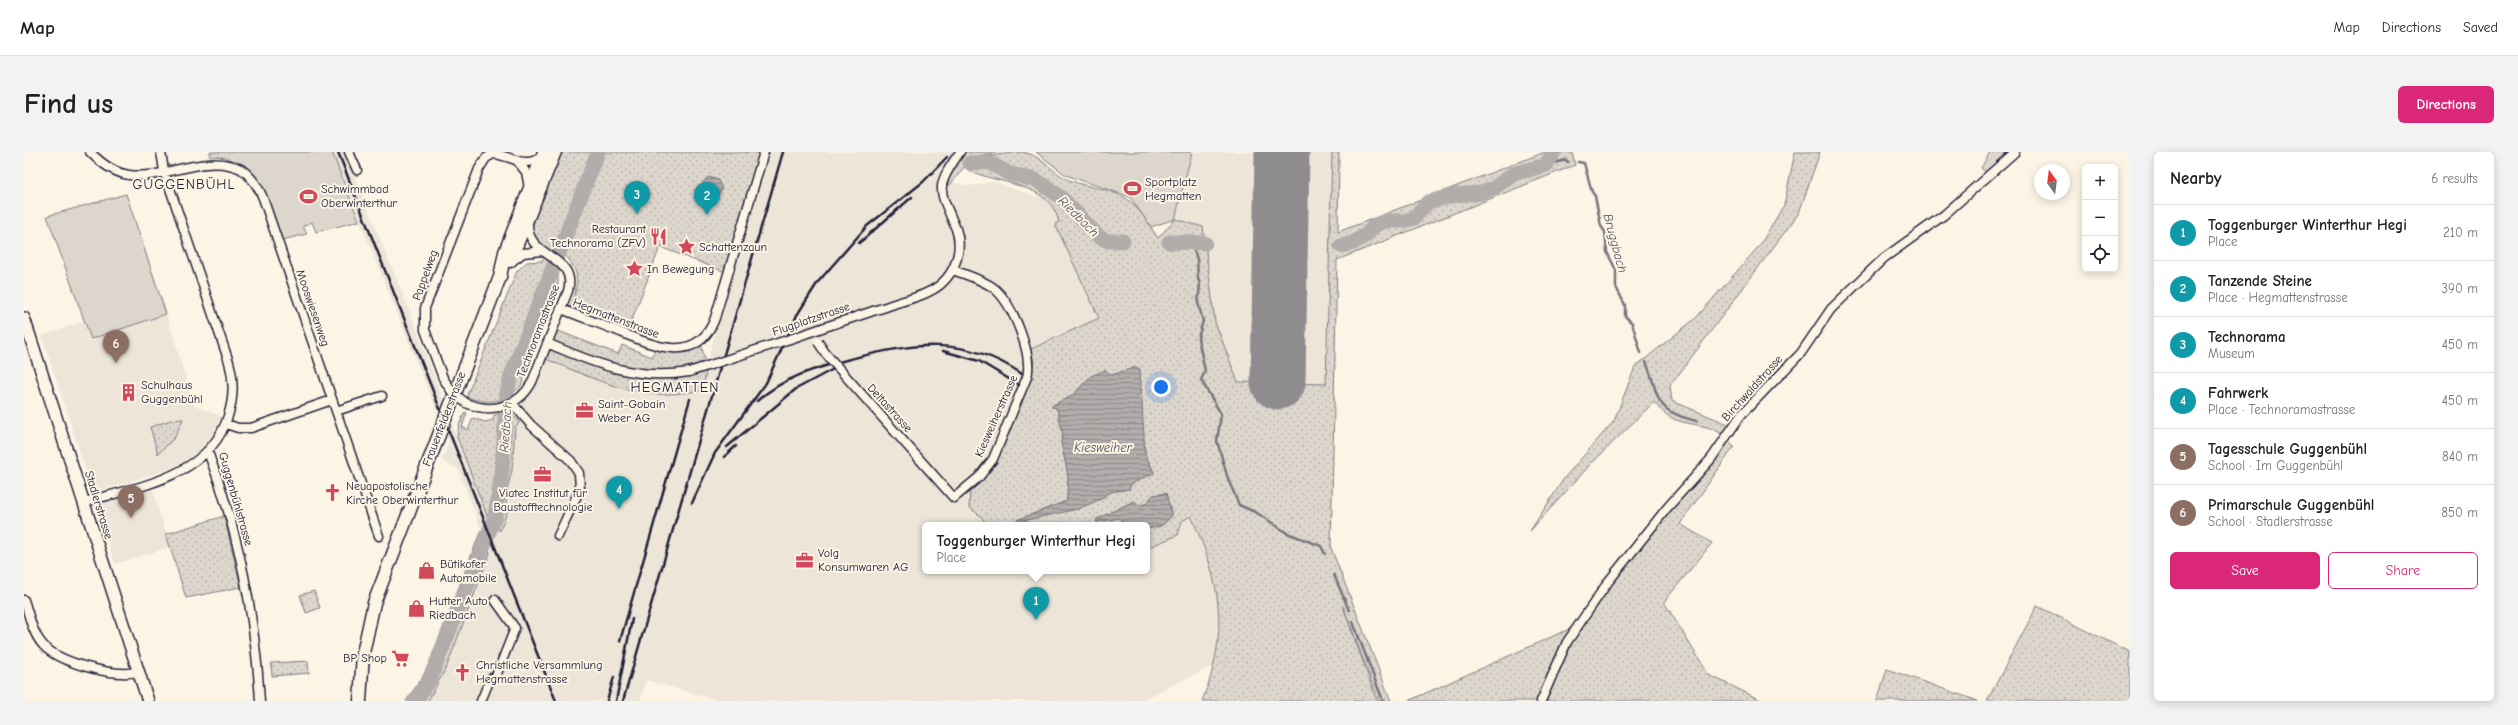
<!DOCTYPE html>
<html lang="en">
<head>
<meta charset="utf-8">
<style>
	body { margin:0; font-family:"Comic Neue",sans-serif; background:#f2f2f2; color:#202124 }
	.controls { position:absolute; right:12px; top:12px; display:grid; overflow:hidden; border-radius:6px; box-shadow:0 2px 10px #0003 }
	.controls button { width:36px; height:36px; display:grid; place-items:center; padding:0; border:0; border-bottom:1px solid #e0e0e0; background:#fff; color:#202124; font:20px sans-serif }
	.compass { position:absolute; left:2010px; top:12px; width:36px; height:36px; border-radius:50%; background:#fff; box-shadow:0 2px 10px #0003; rotate:346deg }
	.you { position:absolute; left:1137px; top:235px; width:14px; height:14px; margin:-10px; border:3px solid #fff; border-radius:50%; background:#1a73e8; box-shadow:0 0 0 6px #1a73e833 }
	.badge { display:grid; place-items:center; width:26px; height:26px; border-radius:50%; background:#db2777; color:#fff; font-size:13px; font-weight:700 }
	.pin { position:absolute; translate:-50% -33px; filter:drop-shadow(0 1px 2px #0008) }
	.pin::after { content:''; position:absolute; top:21px; width:14px; height:12px; background:inherit; clip-path:polygon(0 0,100% 0,50% 100%) }
	.popup { position:absolute; left:898px; top:370px; width:228px; height:52px; box-sizing:border-box; display:grid; place-content:center; border-radius:6px; background:#fff; filter:drop-shadow(0 1px 3px #0005); font-size:13px; white-space:nowrap; color:#757577 }
	.popup b { font-size:15px; color:#202124 }
	.popup::after { content:''; position:absolute; left:50%; top:100%; margin-left:-8px; border:8px solid transparent; border-top-color:#fff }
	.list { margin:0; padding:0; list-style:none }
	h2 { display:flex; justify-content:space-between; align-items:center; height:52px; margin:0; padding:0 16px; font-size:17px }
	h2 small { font-size:13px; font-weight:400; color:#757577 }
	.list li { display:grid; grid-template-columns:26px 1fr auto; gap:12px; align-items:center; box-sizing:border-box; height:56px; padding:0 16px; border-top:1px solid #e0e0e0 }
	.list b { display:block; font-size:15px; white-space:nowrap }
	.list p { margin:0; font-size:13px; white-space:nowrap; color:#757577 }
	.list em { font-size:13px; font-style:normal; color:#757577 }
	.actions { display:flex; gap:8px; padding:12px 16px }
	.actions a { flex:1; padding:9px 0; border:1px solid #db2777; border-radius:6px; text-align:center; font-size:14px; color:#db2777 }
	.actions .main { background:#db2777; color:#fff }
	.icon { flex:none; width:22px; height:22px; fill:none; stroke:currentColor; stroke-width:2; stroke-linecap:round; stroke-linejoin:round }
	.map { position:relative; flex:none; width:2106px; height:549px; overflow:hidden; border-radius:6px }
	header { display:flex; align-items:center; gap:24px; box-sizing:border-box; height:56px; padding:0 20px; background:#fff; border-bottom:1px solid #e0e0e0 }
	header strong { font-size:19px }
	nav { display:flex; gap:22px; margin-inline-start:auto; font-size:14px }
	.intro { display:flex; align-items:center; justify-content:space-between; box-sizing:border-box; height:96px; padding:0 24px }
	h1 { margin:0; font-size:28px }
	.button { padding:10px 18px; border-radius:6px; background:#db2777; color:#fff; font-size:14px; font-weight:700 }
	main { display:flex; gap:24px; padding:0 24px }
	aside { flex:1; background:#fff; border-radius:6px; box-shadow:0 2px 10px #0003 }
	.map>svg:first-child { display:block }
	.built { fill:#ece5d8 }
	.green { fill:url(#green-dots); stroke:#7f7c84; fill-rule:evenodd }
	.pitch { fill:#dcd6cc; stroke:#7f7c84 }
	.water { fill:url(#water-rules); stroke:#78757e }
	.lines { fill:none; stroke-linecap:round; stroke-linejoin:round }
	.stream { stroke:#78757e; stroke-width:2.5 }
	.river { stroke:#b2adab; stroke-width:15 }
	.runway { stroke:#8f8c90; stroke-width:55 }
	.street-casing { stroke:#22223b; stroke-width:11 }
	.secondary-casing { stroke:#22223b; stroke-width:14 }
	.primary-casing { stroke:#22223b; stroke-width:15 }
	.street { stroke:#fcf5e5; stroke-width:8 }
	.secondary { stroke:#fcf5e5; stroke-width:11 }
	.primary { stroke:#fcf5e5; stroke-width:12 }
	.rail { stroke:#22223b; stroke-width:2.5 }
	.street-bridge-casing { stroke:#22223b; stroke-width:11; stroke-linecap:butt }
	.street-bridge { stroke:#fcf5e5; stroke-width:8 }
	.labels { text-anchor:middle; stroke-width:4; stroke-linejoin:round; paint-order:stroke }
	.poi-label { font-size:12px; fill:#22223b; stroke:#fcf5e5; text-anchor:start }
	.street-label { font-size:12px; fill:#22223b; stroke:#fcf5e5 }
	.water-label { font-size:13px; font-style:italic; fill:#545362; stroke:#fcf5e5 }
	.quarter-label { font-size:14px; letter-spacing:1px; fill:#22223b; stroke:#fcf5e5 }
</style>
</head>
<body>
<header>
<strong>Map</strong>
<nav><a>Map</a><a>Directions</a><a>Saved</a></nav>
</header>
<div class="intro"><h1>Find us</h1><a class="button">Directions</a></div>
<main>
<div class="map">
<svg width="2106" height="549" viewBox="0 0 2106 549">
	<defs>
		<pattern id="green-dots" width="8" height="8" patternUnits="userSpaceOnUse"><rect width="8" height="8" fill="#dcd6cc"/><path d="M2 2h.1M6 6h.1" fill="none" stroke="#bcb7b0" stroke-width="1.8" stroke-linecap="round"/></pattern>
		<pattern id="water-rules" width="6" height="5" patternUnits="userSpaceOnUse"><rect width="6" height="5" fill="#b2adab"/><path d="M0 2.5h6" fill="none" stroke="#908c8c"/></pattern>
	</defs>
	<rect width="100%" height="100%" fill="#fcf5e5"/>
	<filter id="ink" filterUnits="userSpaceOnUse"><feTurbulence type="fractalNoise" baseFrequency=".025" numOctaves="2"/><feDisplacementMap in="SourceGraphic" scale="8" xChannelSelector="R" yChannelSelector="G"/><feConvolveMatrix kernelMatrix="1 2 1 2 8 2 1 2 1" color-interpolation-filters="sRGB"/></filter>
	<g filter="url(#ink)">
		<path class="built" d="M308 0H321L389 168 435 290 469 363 460 385 462 389 471 369 476 378 483 354 481 347 487 326 491 275 500 266 488 251 496 246 517 205 591 234 611 239 675 238 744 0H931L913 26 944 34 970 30 1013 45H1020L1032 57 1035 70 1031 73 1075 166 1009 196 1015 208 974 306 960 325 946 355 958 365 962 373H901V419H1123V396L1157 375 1158 369 1167 363 1179 391 1193 434 1196 466 1191 513 1115 549H697L622 528 616 549H391L461 387 434 317 418 309 425 290Z
			M1168 0H1308L1302 232 1214 231 1191 170 1179 75 1151 67Z
			M102 42 132 128 170 254 197 264 190 281 180 294 160 310 142 318 71 340 68 338 18 184 59 169 23 64Z
			M127 333 146 395 91 412 71 350Z"/>
		<path class="green" d="M537 0H736L701 120 636 95 602 183 545 160C552 136 560 124 541 103L534 121V133L497 234C485 247 471 252 453 248 449 247 444 246 443 243L493 119 503 110 518 109 521 101 513 95 505 66 512 63Z
			M936 0H976L948 5 926 33 917 31Z
			M995 0C1015 0 1027 20 1045 28 1064 36 1087 36 1103 47 1115 55 1126 74 1134 86L1151 67 1179 75 1191 170 1214 230 1302 232 1308 0H1315L1314 80 1521 0H1548L1551 13 1313 108 1307 396 1367 549H1355L1319 454 1353 549H1178C1206 480 1197 430 1167 364L1158 369 1154 383 1123 396V377L1137 374 1148 364 1142 342 1129 343 1122 352 1115 353 1110 349 1073 367V370L1095 366 1101 373H962L958 365 945 355 946 338 960 325 974 306 1006 230 1010 210 1007 197 1075 166 1031 72 1035 70C1026 30 975 33 944 18V13L951 6ZM1112 215 1121 302 1130 320 1107 332 1105 337 1086 340 1077 347 993 368 1043 349 1044 323 1037 290 1039 283 1035 261 1029 253 1048 244 1067 224 1098 222Z
			M1771 0H1796L1775 61 1646 234 1648 249 1709 274 1701 285 1710 295 1656 372 1688 391 1640 450 1685 523 1739 549H1384L1554 473 1701 285C1689 272 1668 274 1652 268 1642 264 1637 258 1630 250L1566 313 1506 379 1541 325 1590 269 1611 215 1672 166 1736 93 1760 53Z
			M529 177 594 202 598 193 628 205 632 194 641 197 676 188 683 216 678 239C663 240 647 243 632 242 592 239 554 220 517 205Z
			M441 260 443 261 438 275 444 278 449 266 461 270 469 268 470 263C483 261 487 261 496 270L491 275 488 318 481 347 485 355 476 379 466 356 465 369 433 285 435 273Z
			M159 267 151 285 134 302 126 275 147 268Z
			M200 364 217 435 162 446 142 382Z
			M457 378 466 401 423 514 404 549H382L399 524 406 509Z
			M290 439 296 456 282 461 276 443Z
			M2013 454 2106 500V549H1963Z
			M284 509 285 521 248 524 247 511Z
			M1863 517 1954 549H1853Z"/>
		<path class="pitch" d="M186 0H308L335 69 292 80 288 70 279 74 283 82 258 88C244 52 234 4 185 4Z
			M1012 0H1168L1151 67 1127 75 1106 45 1042 23Z
			M1966 0H1983L1964 22 1957 16Z
			M102 42 142 162 67 187 23 64Z"/>
		<path class="water" d="M685 25 694 28 698 37 693 45 683 49 678 47C675 38 677 30 685 25Z
			M1112 215 1116 217 1121 302 1130 321 1107 332 1105 337 1086 340 1077 347 1054 357 994 370 993 368 1043 349 1044 323 1037 290 1039 283 1033 256 1027 255 1029 253 1048 244 1067 224 1081 218 1088 223Z
			M1142 341 1148 364 1137 374 1123 377V373H1101L1095 366 1072 370 1073 367 1110 349 1115 353 1122 352 1129 343Z"/>
		<g class="lines">
			<path class="stream" d="M1554 10 1560 11 1568 40 1571 44 1577 74 1581 80 1583 100 1592 118V135L1601 153V164L1608 171 1617 201
				M1522 13 1542 8 1544 10
				M1167 91 1173 107 1174 127 1176 132 1174 151 1179 169 1174 186 1181 219 1177 228 1197 262 1193 289 1204 327 1215 353 1233 361 1263 381 1297 394 1301 402
				M1622 210C1637 246 1627 258 1673 269
				M1310 423 1325 458
				M1329 470 1359 549"/>
			<path class="river" d="M946 11 964 10 986 22 1012 28 1038 46 1075 85 1084 89H1099
				M1145 90 1181 91
				M1317 94 1329 91 1342 83 1351 73 1362 69H1380L1390 66 1404 50 1432 43 1457 41 1470 36 1489 22 1522 13 1530 0
				M391 549 406 527 471 365 478 319 483 240 487 224 574 0"/>
			<path class="runway" d="M1254 230 1258 0"/>
			<defs>
				<path id="street" d="M66 0C76 10 90 21 105 23 143 28 181 0 217 17 227 24 234 34 239 46L355 384
					M325 0 333 18
					M469 2C488 3 501 19 519 3
					M494 10 502 20 505 36
					M487 110 499 101 518 99
					M537 157C556 164 575 172 594 179 628 193 673 215 691 166L740 0
					M775 184C806 173 838 163 870 152 885 147 904 143 917 132 932 119 939 96 932 77 916 37 909 38 936 0
					M523 191C569 211 613 229 665 220
					M419 226 401 178V156L455 17 462 6 469 2
					M442 251C467 262 495 255 508 230L544 139C554 102 502 107 504 71
					M488 251 507 273 547 309 555 321 556 337 534 384
					M312 259 358 244
					M202 272 214 276H227L308 248
					M873 282 930 346 955 325 969 307 1003 225C1009 202 989 153 971 137 960 128 942 123 929 118
					M184 300C215 380 231 464 236 549
					M60 350C113 335 186 325 204 264 210 246 210 228 205 210L140 19 137 0
					M0 448C5 462 8 481 19 493 35 511 90 525 113 520
					M457 549 466 527 472 524 491 476 471 448
					M1517 549 1543 490 1584 430 1643 356 1687 307 1717 263 1777 201 1807 157 1860 106 1920 63 1991 0"/>
				<path id="secondary" d="M0 166 124 549"/>
				<path id="primary" d="M486 109 531 0
					M336 549 339 501 350 451 476 125 481 100 520 0"/>
			</defs>
			<use href="#street" class="street-casing"/>
			<use href="#secondary" class="secondary-casing"/>
			<use href="#primary" class="primary-casing"/>
			<use href="#street" class="street"/>
			<use href="#secondary" class="secondary"/>
			<use href="#primary" class="primary"/>
			<path class="rail" d="M314 0 532 549
				M835 91 888 45
				M919 199 955 209 995 233
				M733 249C760 225 792 216 826 207 889 191 941 183 998 222
				M703 295 772 237 815 214
				M700 305 712 294
				M668 351 691 301 742 231 773 163 794 130 843 74 899 30 923 5
				M596 489 666 247
				M583 549 590 525
				M592 549 608 467
				M599 549 759 0"/>
			<defs>
				<path id="street-bridge" d="M794 190 802 202 873 282
					M665 220 775 184
					M419 226 428 240 442 251"/>
			</defs>
			<use href="#street-bridge" class="street-bridge-casing"/>
			<use href="#street-bridge" class="street-bridge"/>
		</g>
	</g>
	<defs>
		<symbol id="stadium-bare" viewBox="-9 -9 18 18"><path d="M0-5a6.5 5 0 1 0 0 10a6.5 5 0 1 0 0-10ZM-3.5-1.8h7v3.6h-7Z" fill="#d1495b" stroke="#fcf5e5" stroke-width="2.5" paint-order="stroke"/></symbol>
		<symbol id="restaurant-bare" viewBox="-9 -9 18 18"><path d="M-5-6h1v4h1v-4h1v4h1v-4h1v5L-1.5 .5V6h-2V.5L-5-1ZM5-6V6H3V1.5H1.5Q1.5-4 5-6Z" fill="#d1495b" stroke="#fcf5e5" stroke-width="2.5" paint-order="stroke"/></symbol>
		<symbol id="sight-bare" viewBox="-9 -9 18 18"><path d="M0-6L1.8-2.2L6-1.7L2.9 1.2L3.7 5.4L0 3.3L-3.7 5.4L-2.9 1.2L-6-1.7L-1.8-2.2Z" fill="#d1495b" stroke="#fcf5e5" stroke-width="2.5" paint-order="stroke"/></symbol>
		<symbol id="building-bare" viewBox="-9 -9 18 18"><path d="M-4-6H4V6H1V3H-1V6H-4ZM-2.5-4.3h1.7v1.8h-1.7ZM.8-4.3h1.7v1.8H.8ZM-2.5-1h1.7V.8h-1.7ZM.8-1h1.7V.8H.8Z" fill="#d1495b" stroke="#fcf5e5" stroke-width="2.5" paint-order="stroke"/></symbol>
		<symbol id="office-bare" viewBox="-9 -9 18 18"><path d="M-6-3h4V-5.5h4V-3h4V5H-6ZM-1-4.5V-3h2v-1.5ZM-6 0V1H6V0Z" fill="#d1495b" stroke="#fcf5e5" stroke-width="2.5" paint-order="stroke"/></symbol>
		<symbol id="church-bare" viewBox="-9 -9 18 18"><path d="M-1.2-6h2.4v3.5h3.3v2.4h-3.3V6h-2.4V-.1h-3.3v-2.4h3.3Z" fill="#d1495b" stroke="#fcf5e5" stroke-width="2.5" paint-order="stroke"/></symbol>
		<symbol id="shop-bare" viewBox="-9 -9 18 18"><path d="M-5-2.5h2.3a2.7 3.5 0 0 1 5.4 0H5L5.5 6h-11ZM-1.5-2.5h3a1.5 2.3 0 0 0-3 0Z" fill="#d1495b" stroke="#fcf5e5" stroke-width="2.5" paint-order="stroke"/></symbol>
		<symbol id="supermarket-bare" viewBox="-9 -9 18 18"><path d="M-6-5.5h2.5l.6 2H6L4.5 2H-2.5L-4.4-4H-6ZM-1.5 3.2a1.3 1.3 0 1 0 .1 0ZM3 3.2a1.3 1.3 0 1 0 .1 0Z" fill="#d1495b" stroke="#fcf5e5" stroke-width="2.5" paint-order="stroke"/></symbol>
	</defs>
	<g fill-rule="evenodd">
		<use href="#stadium-bare" x="1096" y="24" width="25" height="25"/>
		<use href="#stadium-bare" x="272" y="32" width="25" height="25"/>
		<use href="#restaurant-bare" x="622" y="72" width="25" height="25"/>
		<use href="#sight-bare" x="650" y="82" width="25" height="25"/>
		<use href="#sight-bare" x="598" y="104" width="25" height="25"/>
		<use href="#building-bare" x="92" y="228" width="25" height="25"/>
		<use href="#office-bare" x="548" y="246" width="25" height="25"/>
		<use href="#office-bare" x="506" y="310" width="25" height="25"/>
		<use href="#church-bare" x="296" y="328" width="25" height="25"/>
		<use href="#office-bare" x="768" y="396" width="25" height="25"/>
		<use href="#shop-bare" x="390" y="406" width="25" height="25"/>
		<use href="#shop-bare" x="380" y="444" width="25" height="25"/>
		<use href="#supermarket-bare" x="364" y="494" width="25" height="25"/>
		<use href="#church-bare" x="426" y="508" width="25" height="25"/>
	</g>
	<g class="labels">
		<g class="poi-label">
			<text x="1121" y="34">Sportplatz<tspan x="1121" dy="14">Hegmatten</tspan></text>
			<text x="297" y="41">Schwimmbad<tspan x="297" dy="14">Oberwinterthur</tspan></text>
			<text x="622" y="81" text-anchor="end">Restaurant<tspan x="622" dy="14">Technorama (ZFV)</tspan></text>
			<text x="675" y="99">Schattenzaun</text>
			<text x="623" y="121">In Bewegung</text>
			<text x="117" y="237">Schulhaus<tspan x="117" dy="14">Guggenbühl</tspan></text>
			<text x="574" y="256">Saint-Gobain<tspan x="574" dy="14">Weber AG</tspan></text>
			<text x="322" y="338">Neuapostolische<tspan x="322" dy="14">Kirche Oberwinterthur</tspan></text>
			<text x="519" y="345" text-anchor="middle">Viatec Institut für<tspan x="519" dy="14">Baustofftechnologie</tspan></text>
			<text x="794" y="405">Volg<tspan x="794" dy="14">Konsumwaren AG</tspan></text>
			<text x="416" y="416">Bütikofer<tspan x="416" dy="14">Automobile</tspan></text>
			<text x="405" y="453">Hutter Auto<tspan x="405" dy="14">Riedbach</tspan></text>
			<text x="363" y="510" text-anchor="end">BP Shop</text>
			<text x="452" y="517">Christliche Versammlung<tspan x="452" dy="14">Hegmattenstrasse</tspan></text>
		</g>
		<g class="street-label">
			<text transform="translate(401 123) rotate(-70)" y="4">Pappelweg</text>
			<text transform="translate(289 156) rotate(71)" y="4">Mooswiesenweg</text>
			<text transform="translate(592 166) rotate(21)" y="4">Hegmattenstrasse</text>
			<text transform="translate(787 167) rotate(-19)" y="4">Flugplatzstrasse</text>
			<text transform="translate(514 179) rotate(-69)" y="4">Technoramastrasse</text>
			<text transform="translate(1728 236) rotate(-48)" y="4">Birchwaldstrasse</text>
			<text transform="translate(866 256) rotate(48)" y="4">Deltastrasse</text>
			<text transform="translate(972 264) rotate(-66)" y="4">Kiesweiherstrasse</text>
			<text transform="translate(420 267) rotate(-69)" y="4">Frauenfelderstrasse</text>
			<text transform="translate(212 347) rotate(74)" y="4">Guggenbühlstrasse</text>
			<text transform="translate(75 353) rotate(73)" y="4">Stadlerstrasse</text>
		</g>
		<g class="water-label">
			<text transform="translate(1055 64) rotate(45)" y="5">Riedbach</text>
			<text transform="translate(1592 91) rotate(75)" y="5">Bruggbach</text>
			<text transform="translate(481 275) rotate(-86)" y="5">Riedbach</text>
			<text x="1079" y="300">Kiesweiher</text>
		</g>
		<g class="quarter-label">
			<text x="160" y="37">GUGGENBÜHL</text>
			<text x="651" y="240">HEGMATTEN</text>
		</g>
	</g>
</svg>
<div class="controls">
<button>+</button>
<button>−</button>
<button><svg class="icon" aria-label="locate" viewBox="0 0 24 24"><circle cx="12" cy="12" r="6"/><path d="M12 2v4M12 18v4M2 12h4M18 12h4"/></svg></button>
</div>
<svg class="compass" viewBox="-18 -18 36 36"><path d="M0-13l5 13h-10z" fill="#e53935"/><path d="M0 13l5-13h-10z" fill="#757577"/></svg>
<div class="you"></div>
<div class="pin badge" style="left:1012px;top:468px;background:#0f9aa8">1</div>
<div class="popup"><b>Toggenburger Winterthur Hegi</b>Place</div>
<div class="pin badge" style="left:683px;top:63px;background:#0f9aa8">2</div>
<div class="pin badge" style="left:613px;top:62px;background:#0f9aa8">3</div>
<div class="pin badge" style="left:595px;top:357px;background:#0f9aa8">4</div>
<div class="pin badge" style="left:107px;top:366px;background:#8d6e63">5</div>
<div class="pin badge" style="left:92px;top:211px;background:#8d6e63">6</div>
</div>
<aside>
<h2>Nearby<small>6 results</small></h2>
<ul class="list">
<li><span class="badge" style="background:#0f9aa8">1</span><div><b>Toggenburger Winterthur Hegi</b><p>Place</p></div><em>210 m</em></li>
<li><span class="badge" style="background:#0f9aa8">2</span><div><b>Tanzende Steine</b><p>Place · Hegmattenstrasse</p></div><em>390 m</em></li>
<li><span class="badge" style="background:#0f9aa8">3</span><div><b>Technorama</b><p>Museum</p></div><em>450 m</em></li>
<li><span class="badge" style="background:#0f9aa8">4</span><div><b>Fahrwerk</b><p>Place · Technoramastrasse</p></div><em>450 m</em></li>
<li><span class="badge" style="background:#8d6e63">5</span><div><b>Tagesschule Guggenbühl</b><p>School · Im Guggenbühl</p></div><em>840 m</em></li>
<li><span class="badge" style="background:#8d6e63">6</span><div><b>Primarschule Guggenbühl</b><p>School · Stadlerstrasse</p></div><em>850 m</em></li>
</ul>
<div class="actions"><a class="main">Save</a><a>Share</a></div>
</aside>
</main>
</body>
</html>
